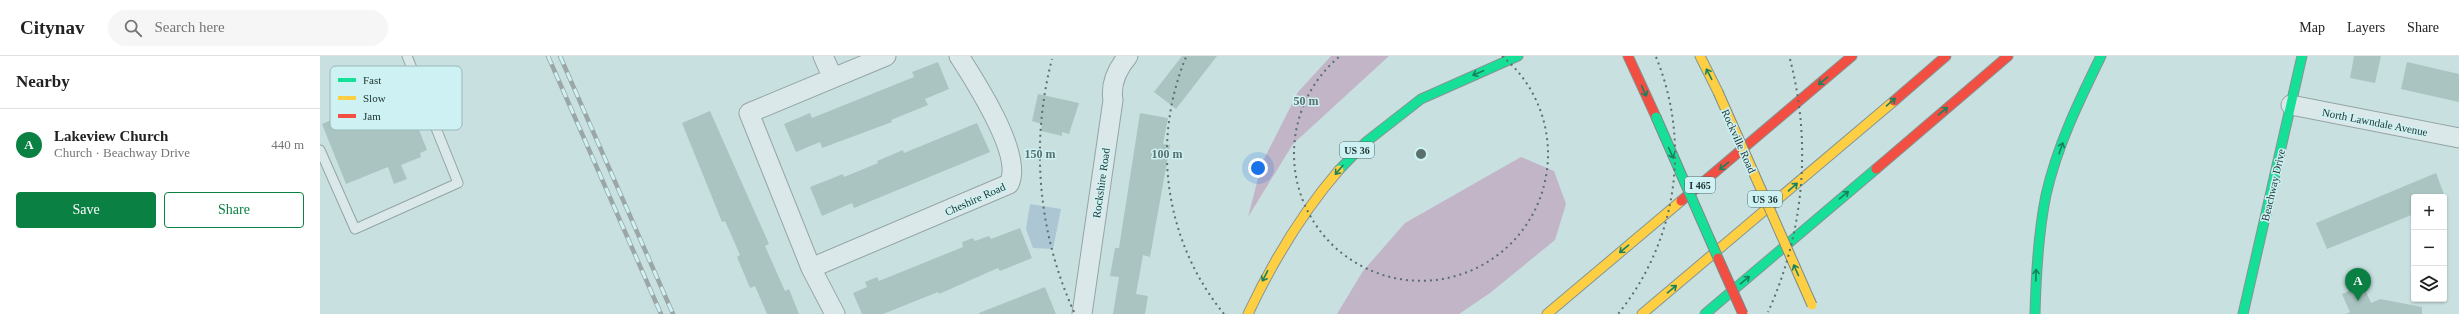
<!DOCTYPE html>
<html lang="en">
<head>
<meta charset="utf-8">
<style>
	body { margin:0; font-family:Georgia,serif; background:#f6f6f6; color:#222 }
	.controls { position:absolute; right:12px; bottom:12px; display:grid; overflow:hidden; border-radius:4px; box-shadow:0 1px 3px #0004 }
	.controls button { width:36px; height:36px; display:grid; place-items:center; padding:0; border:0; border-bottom:1px solid #e0e0e0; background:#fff; color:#222; font:20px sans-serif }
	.you { position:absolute; left:938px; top:112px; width:14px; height:14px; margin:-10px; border:3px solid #fff; border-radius:50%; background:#1a73e8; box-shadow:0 0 0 6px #1a73e833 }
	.badge { display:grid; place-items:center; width:26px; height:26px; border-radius:50%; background:#0b8043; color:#fff; font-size:13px; font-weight:700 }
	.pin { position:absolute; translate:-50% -33px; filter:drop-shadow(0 1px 2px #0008) }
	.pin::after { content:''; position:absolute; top:21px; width:14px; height:12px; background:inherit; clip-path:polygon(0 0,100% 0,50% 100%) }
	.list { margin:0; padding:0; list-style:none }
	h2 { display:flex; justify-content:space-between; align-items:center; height:52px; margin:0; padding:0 16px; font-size:17px }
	h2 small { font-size:13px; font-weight:400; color:#767676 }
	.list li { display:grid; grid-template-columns:26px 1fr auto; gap:12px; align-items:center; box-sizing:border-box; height:72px; padding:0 16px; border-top:1px solid #e0e0e0 }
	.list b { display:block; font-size:15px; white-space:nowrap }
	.list p { margin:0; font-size:13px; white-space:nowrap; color:#767676 }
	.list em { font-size:13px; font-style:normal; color:#767676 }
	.actions { display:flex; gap:8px; padding:12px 16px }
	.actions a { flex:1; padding:9px 0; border:1px solid #0b8043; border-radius:4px; text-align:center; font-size:14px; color:#0b8043 }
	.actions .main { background:#0b8043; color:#fff }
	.icon { flex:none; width:22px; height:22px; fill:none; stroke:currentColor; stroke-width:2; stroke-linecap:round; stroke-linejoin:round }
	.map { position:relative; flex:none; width:2139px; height:258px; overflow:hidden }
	header { display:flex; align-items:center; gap:24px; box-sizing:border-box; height:56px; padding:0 20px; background:#fff; border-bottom:1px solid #e0e0e0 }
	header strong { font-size:19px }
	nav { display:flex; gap:22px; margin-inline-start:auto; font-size:14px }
	.search { width:280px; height:36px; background:#f6f6f6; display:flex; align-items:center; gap:10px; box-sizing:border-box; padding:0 14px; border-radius:22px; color:#767676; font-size:15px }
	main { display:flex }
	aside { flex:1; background:#fff }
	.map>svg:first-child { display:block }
	.green { fill:#acc6d3 }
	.water { fill:#c1b5c7 }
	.building { fill:#aac4c1 }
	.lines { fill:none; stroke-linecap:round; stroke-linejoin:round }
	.lane-casing { stroke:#93a5a4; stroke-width:11 }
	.street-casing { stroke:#93a5a4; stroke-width:21 }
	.fast-casing { stroke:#839594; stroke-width:11 }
	.slow-casing { stroke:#839594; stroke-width:11 }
	.jam-casing { stroke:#839594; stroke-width:11 }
	.lane { stroke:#dbe8e9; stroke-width:9 }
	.street { stroke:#dbe8e9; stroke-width:19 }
	.fast { stroke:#16e098; stroke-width:9 }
	.slow { stroke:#ffcf43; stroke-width:9 }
	.jam { stroke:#f24e42; stroke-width:9 }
	.rail-casing { stroke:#9ba7a7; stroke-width:4.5 }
	.rail { stroke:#cef1f3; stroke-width:3; stroke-dasharray:9; stroke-linecap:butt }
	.fast-bridge-casing { stroke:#798b8a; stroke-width:11; stroke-linecap:butt }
	.slow-bridge-casing { stroke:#798b8a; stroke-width:11; stroke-linecap:butt }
	.jam-bridge-casing { stroke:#798b8a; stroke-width:11; stroke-linecap:butt }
	.fast-bridge { stroke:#16e098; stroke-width:9 }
	.slow-bridge { stroke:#ffcf43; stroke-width:9 }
	.jam-bridge { stroke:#f24e42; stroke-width:9 }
	.oneway { stroke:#19815e }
	.ring { fill:none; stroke:#59706d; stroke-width:2; stroke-dasharray:2 4 }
	.labels { text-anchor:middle; stroke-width:3; stroke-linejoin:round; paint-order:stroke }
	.shield { fill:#cef1f3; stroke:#516c6a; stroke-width:1 }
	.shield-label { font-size:10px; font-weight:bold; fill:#1c332f }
	.street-label { font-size:11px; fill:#1c332f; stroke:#cef1f3 }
	.key { fill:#cef1f3; stroke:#99b8b8; stroke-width:1 }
	.key-label { font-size:11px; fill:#1c332f }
	.centre { fill:#59706d; stroke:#cef1f3; stroke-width:2 }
	.ring-label { font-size:12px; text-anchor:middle; font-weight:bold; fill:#59706d; stroke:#cef1f3; stroke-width:3; stroke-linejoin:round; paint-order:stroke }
</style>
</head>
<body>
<header>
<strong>Citynav</strong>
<div class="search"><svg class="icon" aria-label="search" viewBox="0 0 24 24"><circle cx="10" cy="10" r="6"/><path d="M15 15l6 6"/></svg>Search here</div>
<nav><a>Map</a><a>Layers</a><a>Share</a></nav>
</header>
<main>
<aside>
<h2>Nearby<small></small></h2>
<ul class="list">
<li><span class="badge">A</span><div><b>Lakeview Church</b><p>Church · Beachway Drive</p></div><em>440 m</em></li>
</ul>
<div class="actions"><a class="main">Save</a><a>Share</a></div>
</aside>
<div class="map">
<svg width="2139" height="258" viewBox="0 0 2139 258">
	<rect width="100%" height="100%" fill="#c9e0e1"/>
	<path class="green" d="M710 148 741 153 733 193 713 192 706 173Z"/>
	<path class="water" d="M1011 0H1069L973 88 928 161 942 107 978 36Z
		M1201 101 1234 115 1246 148 1235 184 1170 237 1139 258H1017L1043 215 1085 167Z"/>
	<path class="building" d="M862 0H897L856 53 834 36Z
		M2034 0H2061L2055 27 2030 22Z
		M618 6 629 33 605 43 608 49 571 64 572 66 502 92 500 86 476 96 464 68 490 57 492 62 594 21 592 16Z
		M2087 6 2139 18V46L2081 33Z
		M82 31 107 94 100 97 101 101 81 109 87 123 74 128 68 111 26 128 2 68 35 54 34 51Z
		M718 38 759 47 749 78 742 76V80L721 75 722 68 712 65Z
		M390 55 449 188 445 190 465 235 469 233 479 258H447L435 230 430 232 417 201 420 199 405 165 402 166 362 67Z
		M820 57 848 62 843 88 850 89 830 201 823 199 816 238 828 240 825 258H793L799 221 790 220 795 192H799Z
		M657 67 670 96 534 152 532 147 502 160 490 131 523 118 524 121 558 107 557 105 583 94 584 97Z
		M2116 117 2125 141H2094V158L2007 193 1996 167Z
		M700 172 712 202 680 215 678 212 619 238 618 236 563 258H542L533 237 547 231 545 226 557 221 559 225 643 191 642 186 653 182 655 185 669 180 671 183Z
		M2043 229 2051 247 2060 243 2102 251V258H2026L2030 256 2022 238Z
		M725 231 736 258H659V257Z"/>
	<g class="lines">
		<defs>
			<path id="lane" d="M0 94 35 173 138 127 87 0"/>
			<path id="street" d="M503 0 513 22
				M1971 49 2139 82
				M491 212 689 128C704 100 655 25 639 0
				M515 258 491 212 429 57 566 0
				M762 258 793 44C790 27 798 12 808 0"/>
			<path id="fast" d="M1019 114 1046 86 1101 43 1198 0
				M1385 258 1556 113
				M1715 258C1716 218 1718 178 1726 139 1737 90 1759 45 1781 0
				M1923 258 1982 0"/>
			<path id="slow" d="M1380 0 1398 36
				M928 258C953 205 981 158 1019 114
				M1227 258 1361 145
				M1322 258 1574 45"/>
			<path id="jam" d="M1308 0 1336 61
				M1574 45 1626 0
				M1556 113 1688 0
				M1361 145 1532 0"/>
		</defs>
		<use href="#lane" class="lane-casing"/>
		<use href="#street" class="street-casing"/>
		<use href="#fast" class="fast-casing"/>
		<use href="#slow" class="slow-casing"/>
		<use href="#jam" class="jam-casing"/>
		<use href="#lane" class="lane"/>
		<use href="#street" class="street"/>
		<use href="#fast" class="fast"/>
		<use href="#slow" class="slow"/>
		<use href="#jam" class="jam"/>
		<defs>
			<path id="rail" d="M228 0 341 258
				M240 0 353 258"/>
		</defs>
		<use href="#rail" class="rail-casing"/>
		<use href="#rail" class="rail"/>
		<defs>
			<path id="fast-bridge" d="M1336 61 1398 202"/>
			<path id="slow-bridge" d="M1398 36 1492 249"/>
			<path id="jam-bridge" d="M1398 202 1423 258"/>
		</defs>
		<use href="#fast-bridge" class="fast-bridge-casing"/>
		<use href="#slow-bridge" class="slow-bridge-casing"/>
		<use href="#jam-bridge" class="jam-bridge-casing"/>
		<use href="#fast-bridge" class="fast-bridge"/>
		<use href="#slow-bridge" class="slow-bridge"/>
		<use href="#jam-bridge" class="jam-bridge"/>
	</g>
	<defs><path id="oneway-shaft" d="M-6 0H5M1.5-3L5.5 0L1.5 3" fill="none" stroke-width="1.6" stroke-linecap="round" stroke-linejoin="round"/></defs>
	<g class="oneway">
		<use href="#oneway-shaft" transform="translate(1158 17) rotate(157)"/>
		<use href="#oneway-shaft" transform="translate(1389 18) rotate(-117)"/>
		<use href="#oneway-shaft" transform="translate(1503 25) rotate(140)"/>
		<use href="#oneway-shaft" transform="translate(1324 35) rotate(66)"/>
		<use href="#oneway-shaft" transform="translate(1571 46) rotate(-41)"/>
		<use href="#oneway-shaft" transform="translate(1623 55) rotate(-40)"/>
		<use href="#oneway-shaft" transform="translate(1741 92) rotate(-71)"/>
		<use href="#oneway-shaft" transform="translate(1351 97) rotate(66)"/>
		<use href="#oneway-shaft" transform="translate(1404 110) rotate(140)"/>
		<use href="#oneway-shaft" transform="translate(1019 114) rotate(130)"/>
		<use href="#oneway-shaft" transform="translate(1473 131) rotate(-41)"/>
		<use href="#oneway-shaft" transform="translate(1524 139) rotate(-40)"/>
		<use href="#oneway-shaft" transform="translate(1304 193) rotate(140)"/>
		<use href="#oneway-shaft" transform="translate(1476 214) rotate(-114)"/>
		<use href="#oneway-shaft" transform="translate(1716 219) rotate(-88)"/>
		<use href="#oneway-shaft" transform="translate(945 220) rotate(117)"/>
		<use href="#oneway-shaft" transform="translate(1425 224) rotate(-40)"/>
		<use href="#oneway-shaft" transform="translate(1352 233) rotate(-40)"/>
	</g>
	<g class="ring">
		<path d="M1182 0A127 127 0 1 1 1020 0"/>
		<path d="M904 258A254 254 0 0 1 866 1M1336 1A254 254 0 0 1 1298 258"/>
		<path d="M754 256A381 381 0 0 1 732 3M1470 3A381 381 0 0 1 1448 256"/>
	</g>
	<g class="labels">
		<g class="shield">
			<rect x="1020" y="86" width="34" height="16" rx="3"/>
			<rect x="1365" y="121" width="30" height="16" rx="3"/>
			<rect x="1428" y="135" width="34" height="16" rx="3"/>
		</g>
		<g class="shield-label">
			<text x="1037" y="98">US 36</text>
			<text x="1380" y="133">I 465</text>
			<text x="1445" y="147">US 36</text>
		</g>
		<g class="street-label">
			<text transform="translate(2055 66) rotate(11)" y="4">North Lawndale Avenue</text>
			<text transform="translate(1419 85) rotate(66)" y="4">Rockville Road</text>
			<text transform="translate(781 127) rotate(-82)" y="4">Rockshire Road</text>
			<text transform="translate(1953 129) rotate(-77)" y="4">Beachway Drive</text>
			<text transform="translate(655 143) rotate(-24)" y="4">Cheshire Road</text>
		</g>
	</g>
	<rect x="10" y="10" width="132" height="64" rx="6" class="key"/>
	<rect x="18" y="22" width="18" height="4" fill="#16e098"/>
	<rect x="18" y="40" width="18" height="4" fill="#ffcf43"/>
	<rect x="18" y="58" width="18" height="4" fill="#f24e42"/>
	<g class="key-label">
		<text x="43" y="28">Fast</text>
		<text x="43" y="46">Slow</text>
		<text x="43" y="64">Jam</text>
	</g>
	<circle cx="1101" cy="98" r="6" class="centre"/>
	<g class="ring-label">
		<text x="986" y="49">50 m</text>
		<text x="847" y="102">100 m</text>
		<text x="720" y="102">150 m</text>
	</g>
</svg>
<div class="controls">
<button>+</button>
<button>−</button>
<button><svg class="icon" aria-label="layers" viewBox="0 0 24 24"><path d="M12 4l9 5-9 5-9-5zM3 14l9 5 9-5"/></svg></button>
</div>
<div class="you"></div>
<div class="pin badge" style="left:2038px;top:245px">A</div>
</div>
</main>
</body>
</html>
